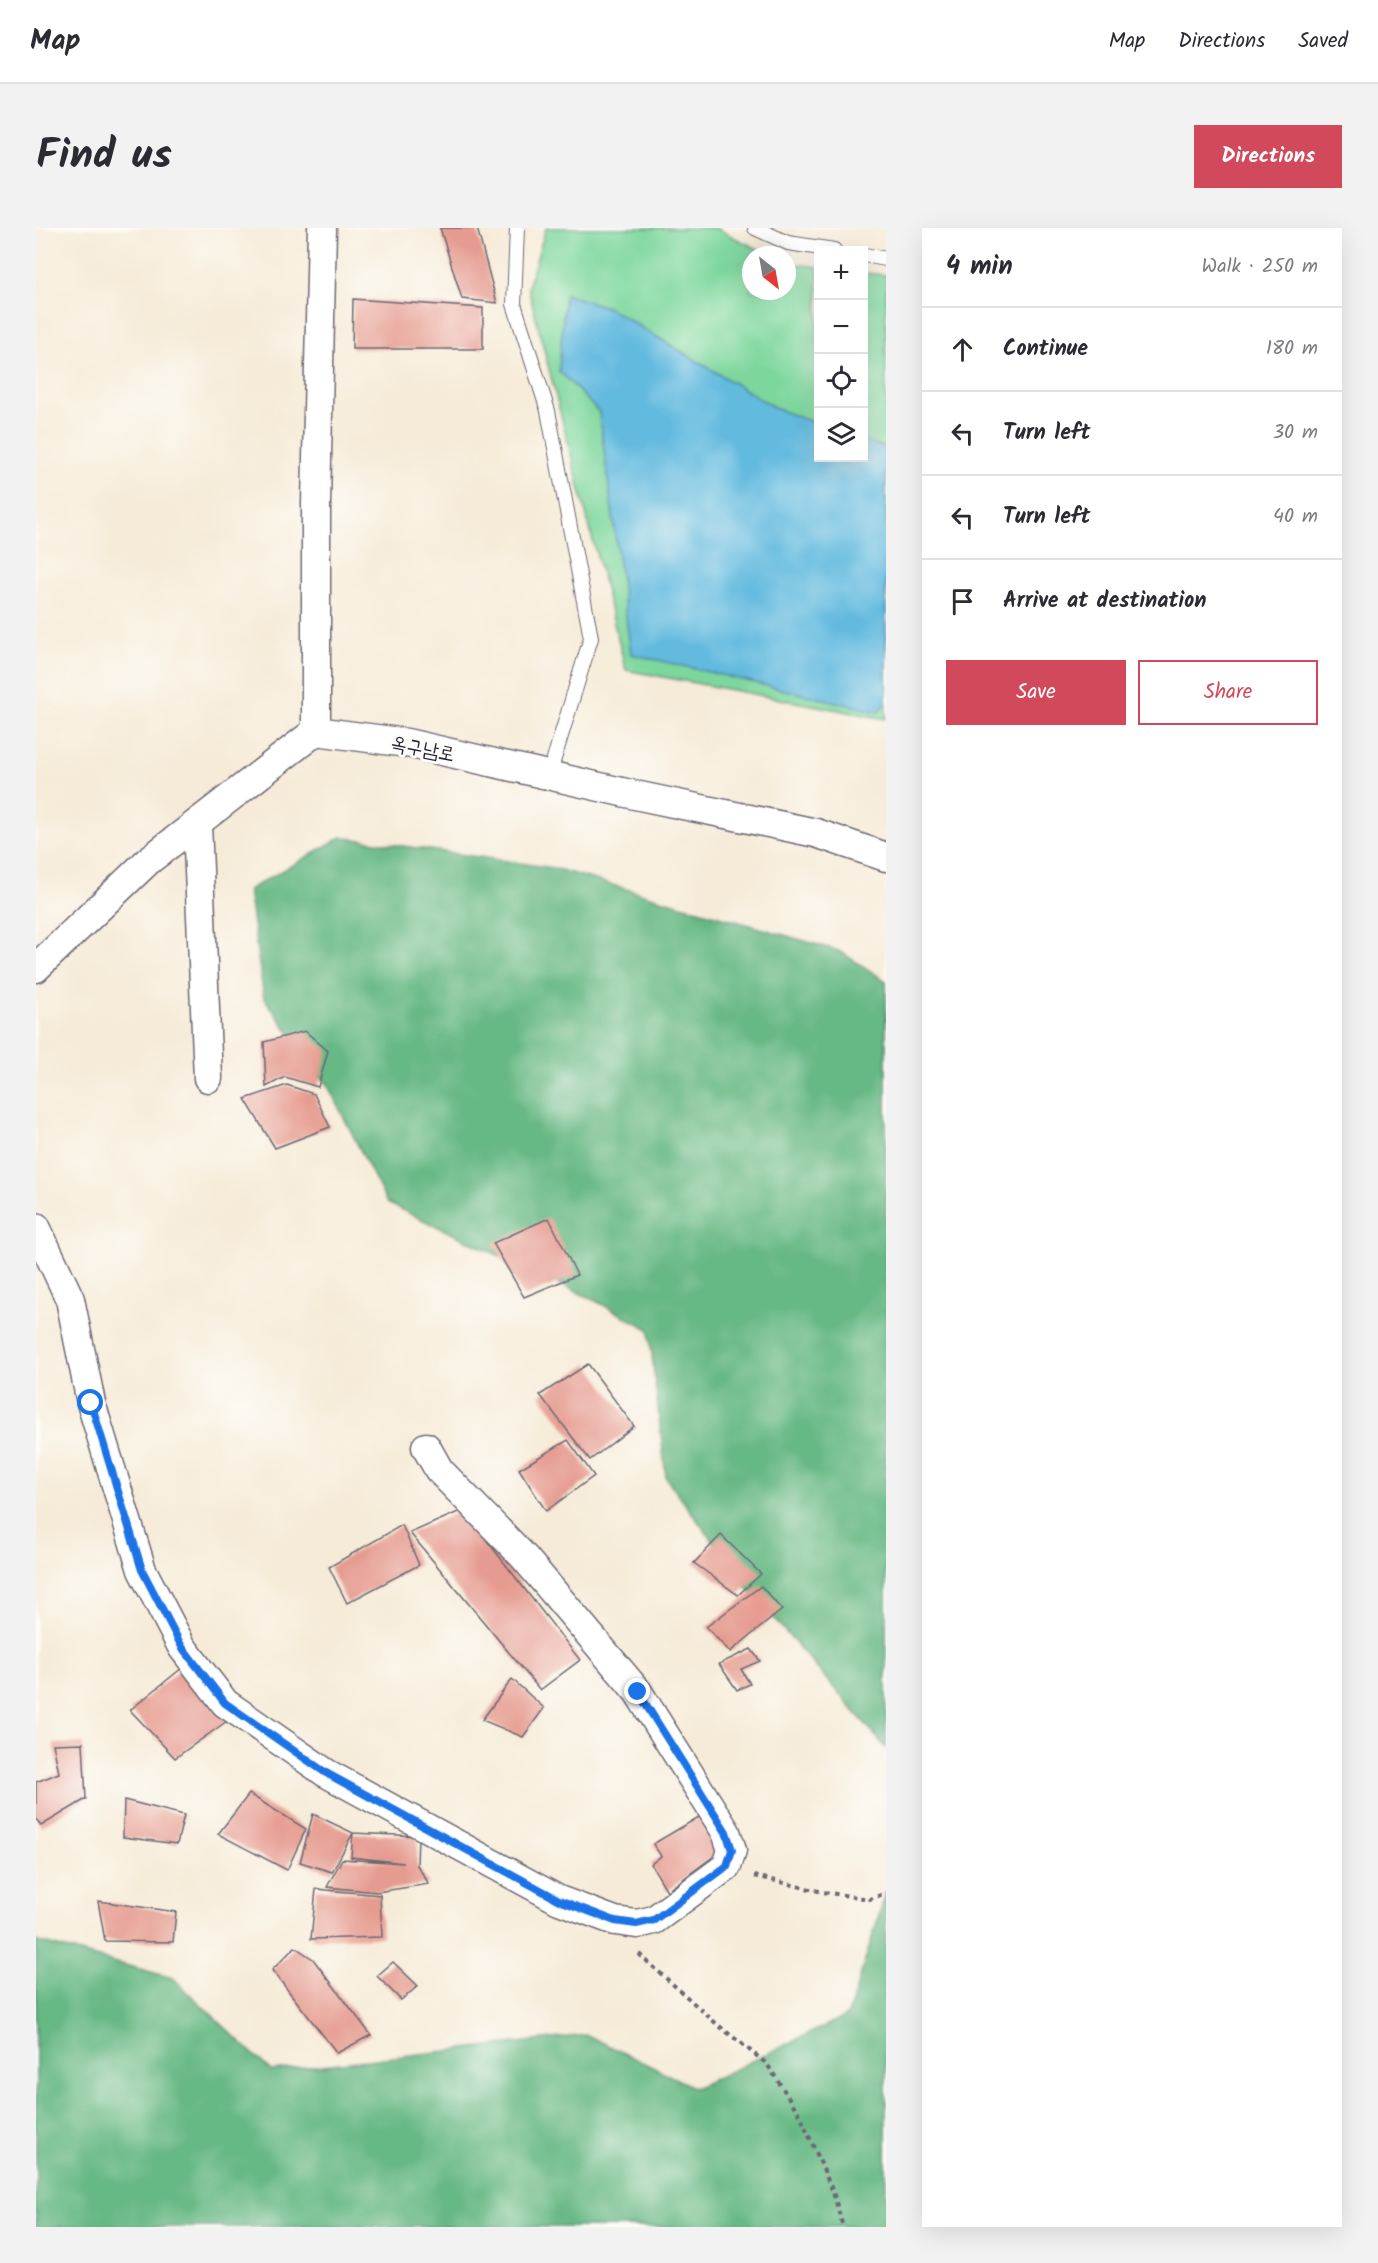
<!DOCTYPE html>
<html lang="en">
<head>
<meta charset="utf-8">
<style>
	body { margin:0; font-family:Kalam,"Poor Story",sans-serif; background:#f2f2f3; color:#2b2b33 }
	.controls { position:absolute; right:18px; top:18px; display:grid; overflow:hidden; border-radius:0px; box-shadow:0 6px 24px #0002 }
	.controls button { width:54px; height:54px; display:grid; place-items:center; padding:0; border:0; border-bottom:2px solid #e1e1e2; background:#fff; color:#2b2b33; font:30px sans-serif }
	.compass { position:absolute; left:706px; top:18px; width:54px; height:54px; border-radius:50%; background:#fff; box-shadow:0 6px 24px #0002; rotate:149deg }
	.stop { position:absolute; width:18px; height:18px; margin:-14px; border:4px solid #1a73e8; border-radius:50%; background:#fff }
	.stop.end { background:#1a73e8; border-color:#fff; box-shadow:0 2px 6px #0008 }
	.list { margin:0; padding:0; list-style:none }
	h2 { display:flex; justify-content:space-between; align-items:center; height:78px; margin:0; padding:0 24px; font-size:26px }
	h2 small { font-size:20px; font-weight:400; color:#7c7c81 }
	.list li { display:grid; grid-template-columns:39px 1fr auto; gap:18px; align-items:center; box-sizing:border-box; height:84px; padding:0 24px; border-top:2px solid #e1e1e2 }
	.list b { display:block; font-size:22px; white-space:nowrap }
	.list em { font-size:20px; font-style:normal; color:#7c7c81 }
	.actions { display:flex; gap:12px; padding:18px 24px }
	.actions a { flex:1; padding:14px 0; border:2px solid #d1495b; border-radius:0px; text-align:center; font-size:21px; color:#d1495b }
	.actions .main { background:#d1495b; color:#fff }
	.icon { flex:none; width:33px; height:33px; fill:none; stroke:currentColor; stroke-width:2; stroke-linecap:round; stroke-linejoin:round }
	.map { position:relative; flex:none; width:850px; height:1999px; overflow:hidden; border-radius:0px }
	header { display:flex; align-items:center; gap:36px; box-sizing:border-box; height:84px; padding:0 30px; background:#fff; border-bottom:2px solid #e1e1e2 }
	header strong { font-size:28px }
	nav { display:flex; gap:33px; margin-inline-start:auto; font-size:21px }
	.intro { display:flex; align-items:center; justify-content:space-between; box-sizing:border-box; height:144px; padding:0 36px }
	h1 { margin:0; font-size:42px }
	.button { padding:15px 27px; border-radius:0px; background:#d1495b; color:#fff; font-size:21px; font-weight:700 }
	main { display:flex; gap:36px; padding:0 36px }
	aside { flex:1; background:#fff; border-radius:0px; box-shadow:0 6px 24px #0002 }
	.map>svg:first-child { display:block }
	.green { fill:#7dd79c; stroke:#507c6c; stroke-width:1.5 }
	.forest { fill:#66b884; stroke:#446d60; stroke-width:1.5 }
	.water { fill:#62badf; stroke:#426e8d; stroke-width:1.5 }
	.building { fill:#e69b90 }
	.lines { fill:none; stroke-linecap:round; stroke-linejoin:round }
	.lane-casing { stroke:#6c6872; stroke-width:16 }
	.street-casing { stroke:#6c6872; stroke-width:31 }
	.path { stroke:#6c6872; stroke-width:4; stroke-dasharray:4.5 4.5; stroke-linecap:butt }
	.lane { stroke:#fff; stroke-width:14 }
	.street { stroke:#fff; stroke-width:28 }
	.route { stroke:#1a73e8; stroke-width:8 }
	.labels { text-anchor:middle; stroke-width:6; stroke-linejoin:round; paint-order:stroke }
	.street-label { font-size:20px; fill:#22223b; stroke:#fdfcf7 }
</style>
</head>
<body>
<header>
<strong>Map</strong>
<nav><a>Map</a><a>Directions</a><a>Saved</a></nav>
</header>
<div class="intro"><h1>Find us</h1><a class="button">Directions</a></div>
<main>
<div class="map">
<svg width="850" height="1999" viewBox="0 0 850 1999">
	<rect width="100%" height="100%" fill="#fdfcf7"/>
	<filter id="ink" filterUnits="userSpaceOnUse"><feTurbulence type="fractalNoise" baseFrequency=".0167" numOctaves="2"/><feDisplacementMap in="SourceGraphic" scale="12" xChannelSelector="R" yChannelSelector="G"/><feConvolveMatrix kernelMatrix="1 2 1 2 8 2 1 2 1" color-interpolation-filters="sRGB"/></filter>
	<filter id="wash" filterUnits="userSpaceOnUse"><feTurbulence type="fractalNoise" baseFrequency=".008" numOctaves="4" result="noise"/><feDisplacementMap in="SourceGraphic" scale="24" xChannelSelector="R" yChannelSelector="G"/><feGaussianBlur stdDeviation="1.35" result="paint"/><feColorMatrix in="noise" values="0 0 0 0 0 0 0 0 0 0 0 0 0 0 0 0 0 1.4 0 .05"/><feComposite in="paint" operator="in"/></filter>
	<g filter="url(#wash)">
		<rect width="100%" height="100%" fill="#f6ebd8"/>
		<path class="green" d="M510 0H679L734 27H715V63H751V35L782 39V230H828V45L850 47V491L590 442 492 59Z"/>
		<path class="forest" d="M306 609 518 640 803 723 850 753V1520L709 1357 630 1250 613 1101 556 1071 351 975 291 856 228 770 212 662Z
			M850 1665V1999H0V1713L137 1750 235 1843 551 1807 659 1860 812 1787Z"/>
		<path class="water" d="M529 66 573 80 741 181 782 196V230H828V212L850 220V473L843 484 595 426 563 184 523 143Z"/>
		<g id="blocks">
			<path class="building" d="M404 0H441L461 75 426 71Z
				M317 71 447 80V121H316Z
				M269 803 292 823 282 859 249 849 230 859 228 814Z
				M251 857 278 866 294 899 239 920 209 871Z
				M513 990 541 1047 488 1069 457 1015Z
				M552 1136 598 1198 554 1232 504 1167Z
				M532 1212 558 1248 510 1283 483 1241Z
				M427 1282 544 1432 504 1462 374 1305Z
				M366 1297 383 1337 311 1375 293 1339Z
				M685 1307 725 1346 702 1367 658 1335Z
				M725 1358 746 1382 694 1424 670 1399Z
				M715 1421 724 1433 705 1441 714 1456 701 1462 683 1436Z
				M146 1440 194 1491 139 1530 94 1482Z
				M476 1451 508 1480 487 1509 446 1492Z
				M47 1515 50 1571 5 1598 0 1590V1554L23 1545 17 1516Z
				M213 1566 270 1601 251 1642 182 1606Z
				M88 1572 148 1587 141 1616 87 1609Z
				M277 1586 317 1605 382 1608 381 1637 393 1656 341 1664 291 1659 306 1631 368 1635 315 1629 317 1605 296 1644 264 1634Z
				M668 1586 694 1616 631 1663 615 1636 625 1628 617 1616Z
				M280 1661 344 1667 346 1709 275 1711Z
				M62 1673 140 1684 137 1714 69 1713Z
				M259 1719 277 1731 335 1807 301 1825 236 1742Z
				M357 1734 382 1758 365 1772 341 1748Z"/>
		</g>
	</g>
	<g filter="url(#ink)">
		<use href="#blocks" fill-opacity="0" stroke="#6c6872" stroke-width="1.5"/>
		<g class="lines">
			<defs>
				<path id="lane" d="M481 0 478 76 512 183 555 410 513 547
					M719 0 752 15 798 22
					M828 27 850 31"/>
				<path id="street" d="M280 503V276L286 0
					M161 596 172 850
					M0 740 112 633 280 503 371 515 599 567 780 605 850 629
					M0 999 34 1071 55 1175 106 1342 146 1419 189 1475 290 1545 523 1672 579 1693 601 1696 618 1692 691 1638 696 1622 690 1604 602 1464 487 1328 403 1242 390 1219"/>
			</defs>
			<use href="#lane" class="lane-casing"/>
			<use href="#street" class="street-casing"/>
			<path class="path" d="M718 1648 787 1664 834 1671 850 1665
				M603 1726 682 1797 731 1836 764 1887 797 1964 807 1999"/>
			<use href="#lane" class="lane"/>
			<use href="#street" class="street"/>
		</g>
	</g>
	<g class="lines" filter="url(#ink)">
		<path class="route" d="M55 1175 106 1342 146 1419 189 1475 290 1545 523 1672 579 1693 600 1696 618 1692 691 1638 696 1622 690 1604 602 1464"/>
	</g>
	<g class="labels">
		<g class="street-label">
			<text transform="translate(387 520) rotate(11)" y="7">옥구남로</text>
		</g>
	</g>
</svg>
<div class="controls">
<button>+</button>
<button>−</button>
<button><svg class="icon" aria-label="locate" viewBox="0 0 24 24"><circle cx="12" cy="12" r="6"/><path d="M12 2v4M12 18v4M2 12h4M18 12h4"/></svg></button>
<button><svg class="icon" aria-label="layers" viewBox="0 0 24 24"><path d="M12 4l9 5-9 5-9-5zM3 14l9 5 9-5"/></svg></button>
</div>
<svg class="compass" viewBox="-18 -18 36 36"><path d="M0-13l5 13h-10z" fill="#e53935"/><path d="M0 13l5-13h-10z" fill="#7c7c81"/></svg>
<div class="stop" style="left:55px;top:1175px"></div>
<div class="stop end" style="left:602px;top:1464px"></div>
</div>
<aside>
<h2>4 min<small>Walk · 250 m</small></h2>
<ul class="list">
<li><svg class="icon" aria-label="ahead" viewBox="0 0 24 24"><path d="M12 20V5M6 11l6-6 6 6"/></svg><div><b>Continue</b></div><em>180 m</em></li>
<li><svg class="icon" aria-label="left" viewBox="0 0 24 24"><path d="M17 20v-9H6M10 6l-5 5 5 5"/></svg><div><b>Turn left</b></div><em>30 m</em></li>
<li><svg class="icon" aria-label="left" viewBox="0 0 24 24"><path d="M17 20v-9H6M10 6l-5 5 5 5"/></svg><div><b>Turn left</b></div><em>40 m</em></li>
<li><svg class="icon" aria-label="arrive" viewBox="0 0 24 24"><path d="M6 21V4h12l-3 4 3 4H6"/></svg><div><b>Arrive at destination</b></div></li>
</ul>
<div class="actions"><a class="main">Save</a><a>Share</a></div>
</aside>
</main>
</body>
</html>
